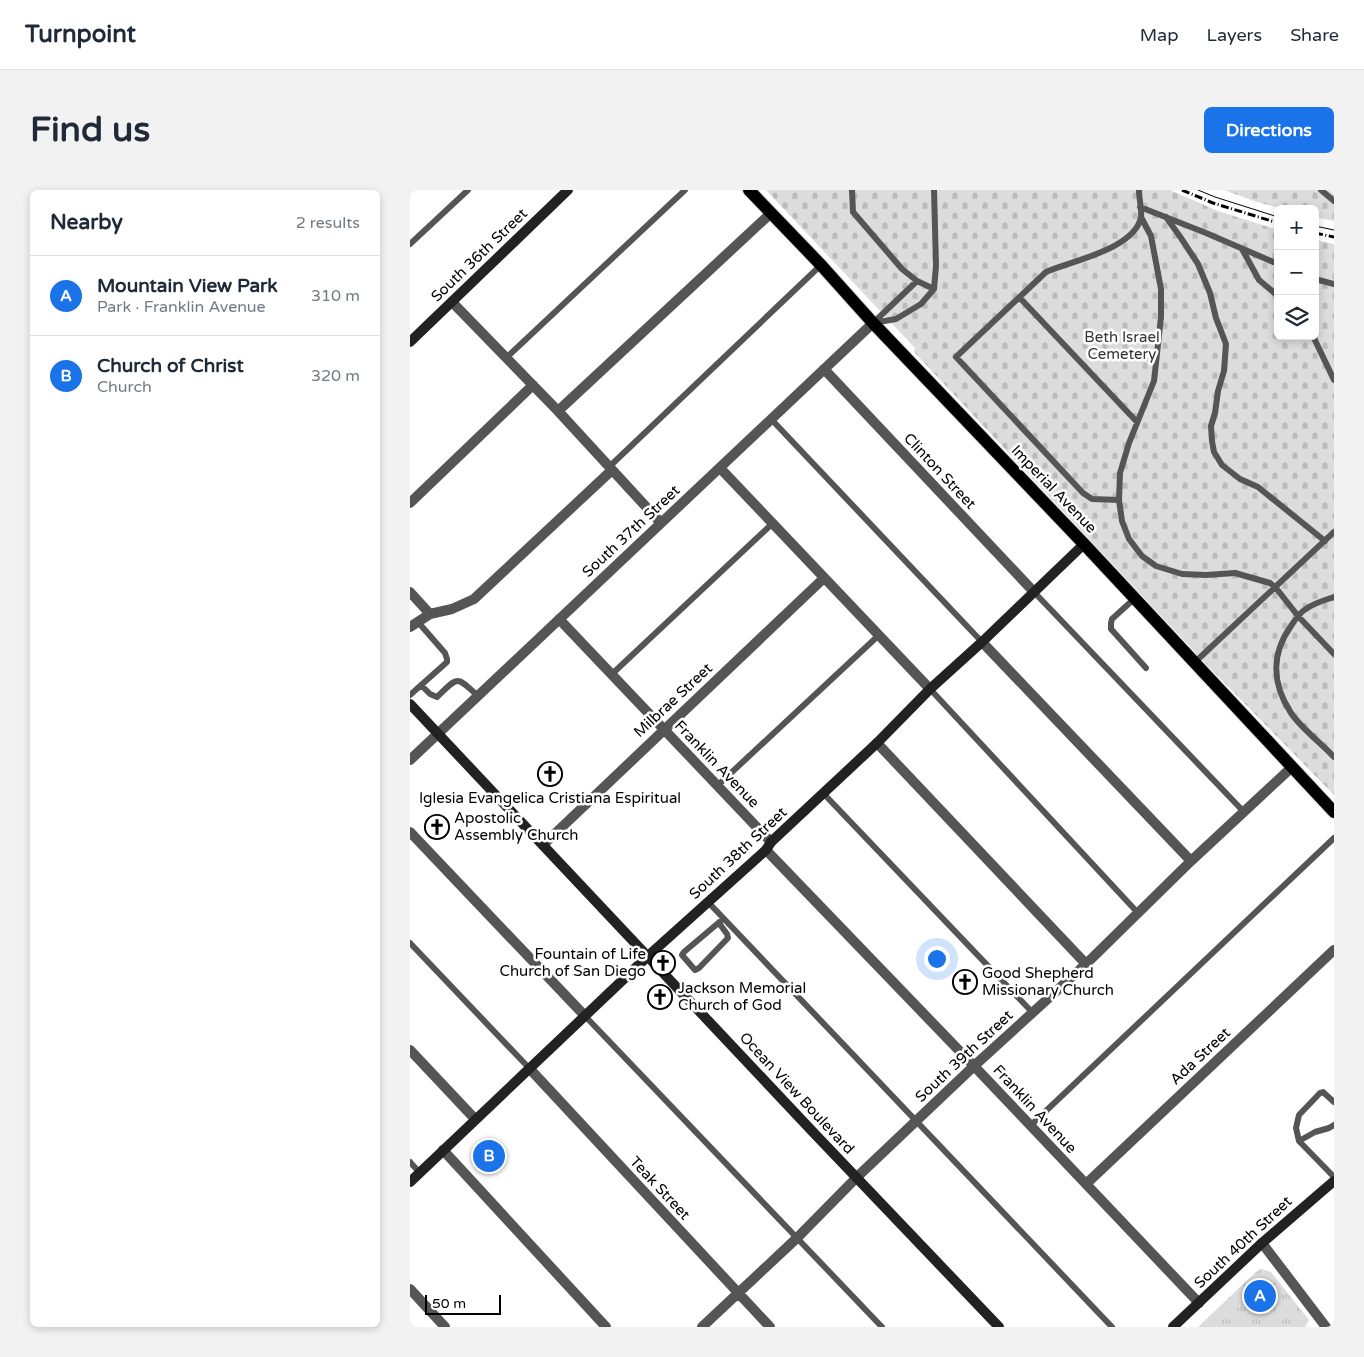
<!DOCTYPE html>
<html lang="en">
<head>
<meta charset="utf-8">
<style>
	body { margin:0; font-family:"Varela Round",sans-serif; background:#f2f2f3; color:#1f2937 }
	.controls { position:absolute; right:15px; top:15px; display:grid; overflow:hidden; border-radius:8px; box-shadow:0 2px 8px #0003 }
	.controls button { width:45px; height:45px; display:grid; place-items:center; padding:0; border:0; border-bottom:1px solid #e0e1e3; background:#fff; color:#1f2937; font:25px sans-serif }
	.scale { position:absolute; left:15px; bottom:12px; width:76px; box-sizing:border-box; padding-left:5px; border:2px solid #000; border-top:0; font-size:14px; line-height:18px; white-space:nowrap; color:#000; -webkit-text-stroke:4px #fff; paint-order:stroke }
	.you { position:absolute; left:526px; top:768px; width:18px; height:18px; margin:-12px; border:4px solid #fff; border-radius:50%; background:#1a73e8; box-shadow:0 0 0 8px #1a73e833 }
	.badge { display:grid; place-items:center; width:32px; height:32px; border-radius:50%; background:#1a73e8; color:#fff; font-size:16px; font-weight:700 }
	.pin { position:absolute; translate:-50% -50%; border:2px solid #fff; box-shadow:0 1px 5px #0006 }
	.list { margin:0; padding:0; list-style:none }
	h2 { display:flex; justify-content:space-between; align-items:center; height:65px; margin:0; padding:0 20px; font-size:21px }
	h2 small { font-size:16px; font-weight:400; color:#747a83 }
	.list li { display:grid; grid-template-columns:32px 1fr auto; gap:15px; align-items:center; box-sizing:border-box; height:80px; padding:0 20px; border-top:1px solid #e0e1e3 }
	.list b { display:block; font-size:19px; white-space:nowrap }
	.list p { margin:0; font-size:16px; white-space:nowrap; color:#747a83 }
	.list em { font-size:16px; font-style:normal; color:#747a83 }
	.icon { flex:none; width:28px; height:28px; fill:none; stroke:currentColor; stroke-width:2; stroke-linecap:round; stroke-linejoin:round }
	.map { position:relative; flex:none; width:924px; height:1137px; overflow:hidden; border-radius:8px }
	header { display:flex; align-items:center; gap:30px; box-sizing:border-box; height:70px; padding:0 25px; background:#fff; border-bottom:1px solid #e0e1e3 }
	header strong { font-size:24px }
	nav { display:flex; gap:28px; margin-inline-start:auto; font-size:18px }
	.intro { display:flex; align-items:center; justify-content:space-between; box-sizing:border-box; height:120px; padding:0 30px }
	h1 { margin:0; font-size:35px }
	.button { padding:12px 22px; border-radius:8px; background:#1a73e8; color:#fff; font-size:18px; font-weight:700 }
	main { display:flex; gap:30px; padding:0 30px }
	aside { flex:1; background:#fff; border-radius:8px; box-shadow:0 2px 8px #0003 }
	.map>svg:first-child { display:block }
	.cemetery { fill:url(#cemetery-stones) }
	.park { fill:url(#park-tufts) }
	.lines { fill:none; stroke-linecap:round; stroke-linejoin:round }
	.primary-casing { stroke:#dbdbdb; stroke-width:14 }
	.lane { stroke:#555; stroke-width:6 }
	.street { stroke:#555; stroke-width:10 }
	.secondary { stroke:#222; stroke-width:10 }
	.primary { stroke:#000; stroke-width:12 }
	.tram { stroke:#000; stroke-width:1 }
	.rail { stroke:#000; stroke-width:3; stroke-dasharray:8 2.5 1 2.5; stroke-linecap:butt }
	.labels { text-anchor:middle; stroke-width:5; stroke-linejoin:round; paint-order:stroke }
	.street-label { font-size:15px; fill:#000; stroke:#fff }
	.park-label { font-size:15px; fill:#333; stroke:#fff }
	.poi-label { font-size:15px; fill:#000; stroke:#fff; text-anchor:start }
</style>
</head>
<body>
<header>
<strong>Turnpoint</strong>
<nav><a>Map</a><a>Layers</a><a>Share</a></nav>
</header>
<div class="intro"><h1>Find us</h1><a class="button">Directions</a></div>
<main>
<aside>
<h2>Nearby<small>2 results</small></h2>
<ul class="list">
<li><span class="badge">A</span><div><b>Mountain View Park</b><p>Park · Franklin Avenue</p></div><em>310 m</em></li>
<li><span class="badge">B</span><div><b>Church of Christ</b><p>Church</p></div><em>320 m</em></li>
</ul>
</aside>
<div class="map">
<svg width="924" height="1137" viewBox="0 0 924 1137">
	<defs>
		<pattern id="cemetery-stones" width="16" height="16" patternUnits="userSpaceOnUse" patternTransform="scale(1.25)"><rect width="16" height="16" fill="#dcdcdc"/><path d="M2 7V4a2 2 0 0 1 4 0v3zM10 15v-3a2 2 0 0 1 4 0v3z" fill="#bbb"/></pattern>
		<pattern id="park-tufts" width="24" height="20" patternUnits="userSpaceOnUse" patternTransform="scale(1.25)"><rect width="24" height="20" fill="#dcdcdc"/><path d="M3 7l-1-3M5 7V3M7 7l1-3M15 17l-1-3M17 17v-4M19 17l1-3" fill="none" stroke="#bbb"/></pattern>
	</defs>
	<rect width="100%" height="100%" fill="#fff"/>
	<path class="cemetery" d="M356 0H760L808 21 868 40V146H905V50L924 54V605L797 475 504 162 505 158Z
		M814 0H924V31L905 27V19H873L847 12Z"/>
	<path class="park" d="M851 1079 861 1082 899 1130 895 1137H788L846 1082Z"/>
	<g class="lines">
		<defs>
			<path id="primary" d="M339 0 411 75 463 133 674 354 924 622"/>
		</defs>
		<use href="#primary" class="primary-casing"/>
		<path class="lane" d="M442 0 443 22 492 79 507 91 524 99
			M911 0 924 11
			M730 17 796 43 868 74
			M731 27 741 46 751 99V127L744 191 719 253 710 283 709 310 712 331 719 349 732 366 746 376 772 384 796 385 825 383 860 393 866 398 888 426 924 464
			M756 27 771 48 788 74 800 103 806 128 816 154 814 181 808 201 805 223 801 236 802 251 804 262 812 275 830 289 848 297 915 351
			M0 54 58 0
			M832 59 849 90 868 106
			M905 89 924 94
			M610 108 727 232
			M463 133 486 129 511 114 524 99 526 76 524 0
			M463 133 507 91
			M903 146 924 190
			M96 168 275 0
			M361 229 572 452
			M199 277 411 75
			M709 310 682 309 673 303 546 167 636 82C661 71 725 59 731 27 732 19 729 9 729 0
			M624 402 834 622
			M924 407C915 410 904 413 896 419 889 423 885 430 881 436 861 464 862 494 881 523 891 538 911 553 924 567
			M724 409 702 429 701 433V439L736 478
			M784 473 924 342
			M202 484 363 333
			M11 495 20 504 27 507C49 486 46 486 68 506
			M520 499 728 723
			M0 505 37 472V469L35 463 8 432
			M307 596 469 445
			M413 603 622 822
			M298 712 702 1137
			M309 733 317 744 318 748 289 778 285 780 272 765 274 762 313 729
			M0 753 119 878
			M175 826 472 1137
			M924 912 913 902 910 903 889 925 886 938 889 951 924 987
			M620 936 924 648
			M889 951 905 942 919 938 924 935
			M0 972 9 982"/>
		<path class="street" d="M42 112 148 221 251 333
			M414 179 624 402
			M148 221 361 23
			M310 278 520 499
			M0 313 123 195
			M0 402 20 424
			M149 429 361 652
			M0 437 20 424 42 419 64 409 202 280
			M572 452 781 671
			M467 553 676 774
			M0 570 463 133
			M0 642 175 826
			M133 655 414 388
			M356 660 564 876 789 1113
			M0 860 65 929
			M119 878 360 1137
			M33 960 196 1137
			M676 994 924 760
			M852 1053 916 1137
			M0 1099 35 1137
			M292 1137 388 1047 447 987 564 876 676 774 781 671 882 577"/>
		<path class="secondary" d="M0 152 158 0
			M0 514 402 941 589 1137
			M0 992 238 766 356 660 361 652 467 553 520 499 572 452 674 354
			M763 1137 852 1053 924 991"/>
		<use href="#primary" class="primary"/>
		<path class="tram" d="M788 0 805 7 868 27
			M905 36 924 40"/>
		<path class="rail" d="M772 0 803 13 868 33
			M905 43 924 47"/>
	</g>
	<defs>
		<symbol id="church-ring" viewBox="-11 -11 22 22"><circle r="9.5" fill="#fff" stroke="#000" stroke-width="1.5"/><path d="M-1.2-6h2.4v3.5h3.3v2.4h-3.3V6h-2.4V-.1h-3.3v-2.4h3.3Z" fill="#000"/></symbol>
	</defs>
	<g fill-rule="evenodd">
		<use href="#church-ring" x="126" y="570" width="28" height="28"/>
		<use href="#church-ring" x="13" y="623" width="28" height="28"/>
		<use href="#church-ring" x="239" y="759" width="28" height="28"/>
		<use href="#church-ring" x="541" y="778" width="28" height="28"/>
		<use href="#church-ring" x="236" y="793" width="28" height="28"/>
	</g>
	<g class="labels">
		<g class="street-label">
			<text transform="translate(69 65) rotate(-44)" y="5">South 36th Street</text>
			<text transform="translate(530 281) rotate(47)" y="5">Clinton Street</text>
			<text transform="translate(644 299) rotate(46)" y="5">Imperial Avenue</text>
			<text transform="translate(221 341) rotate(-43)" y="5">South 37th Street</text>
			<text transform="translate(263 510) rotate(-43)" y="5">Milbrae Street</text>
			<text transform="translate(307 574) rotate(46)" y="5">Franklin Avenue</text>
			<text transform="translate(328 663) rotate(-43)" y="5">South 38th Street</text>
			<text transform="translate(554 866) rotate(-43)" y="5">South 39th Street</text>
			<text transform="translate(790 866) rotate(-43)" y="5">Ada Street</text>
			<text transform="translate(387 903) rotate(47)" y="5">Ocean View Boulevard</text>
			<text transform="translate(625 919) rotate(47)" y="5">Franklin Avenue</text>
			<text transform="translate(250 998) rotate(47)" y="5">Teak Street</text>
			<text transform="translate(833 1052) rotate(-43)" y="5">South 40th Street</text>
		</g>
		<g class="park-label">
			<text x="712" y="152">Beth Israel<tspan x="712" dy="17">Cemetery</tspan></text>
		</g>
		<g class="poi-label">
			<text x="140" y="613" text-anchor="middle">Iglesia Evangelica Cristiana Espiritual</text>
			<text x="44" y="633">Apostolic<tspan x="44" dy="17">Assembly Church</tspan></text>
			<text x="236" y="769" text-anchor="end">Fountain of Life<tspan x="236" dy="17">Church of San Diego</tspan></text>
			<text x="572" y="788">Good Shepherd<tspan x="572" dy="17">Missionary Church</tspan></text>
			<text x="268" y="803">Jackson Memorial<tspan x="268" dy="17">Church of God</tspan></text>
		</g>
	</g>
</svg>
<div class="controls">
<button>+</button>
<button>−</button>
<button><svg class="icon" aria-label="layers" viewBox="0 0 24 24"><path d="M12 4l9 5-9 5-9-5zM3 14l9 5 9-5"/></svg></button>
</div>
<div class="scale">50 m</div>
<div class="you"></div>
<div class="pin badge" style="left:850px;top:1106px">A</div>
<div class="pin badge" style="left:79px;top:966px">B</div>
</div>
</main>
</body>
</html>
